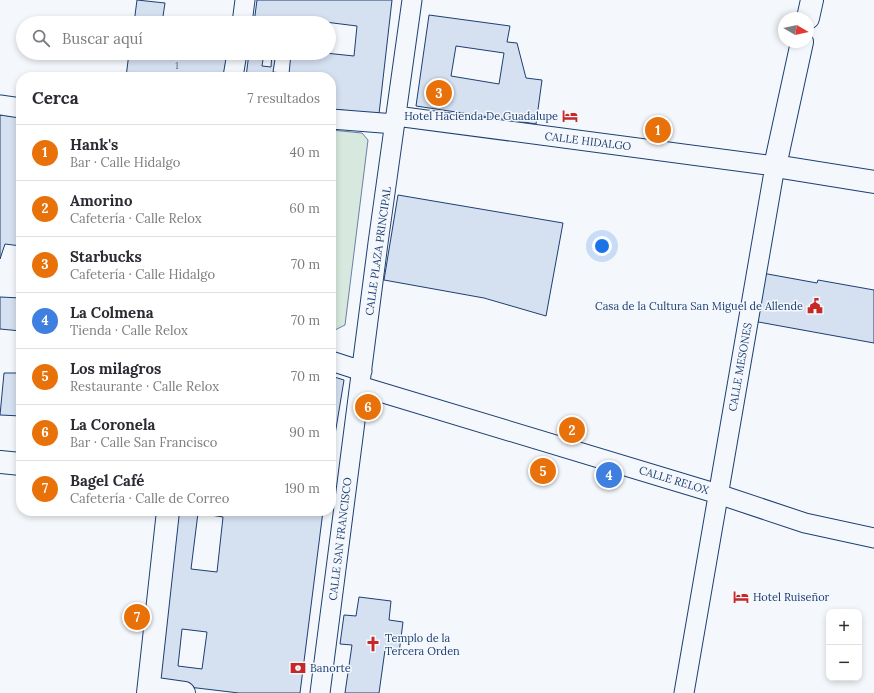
<!DOCTYPE html>
<html lang="es">
<head>
<meta charset="utf-8">
<style>
	body { margin:0; font-family:Lora,serif; background:#f2f2f3; color:#2b2b33 }
	.controls { position:absolute; right:12px; bottom:12px; display:grid; overflow:hidden; border-radius:8px; box-shadow:0 2px 6px #0003 }
	.controls button { width:36px; height:36px; display:grid; place-items:center; padding:0; border:0; border-bottom:1px solid #e1e1e2; background:#fff; color:#2b2b33; font:20px sans-serif }
	.compass { position:absolute; left:778px; top:12px; width:36px; height:36px; border-radius:50%; background:#fff; box-shadow:0 2px 6px #0003; rotate:99deg }
	.you { position:absolute; left:602px; top:246px; width:14px; height:14px; margin:-10px; border:3px solid #fff; border-radius:50%; background:#1a73e8; box-shadow:0 0 0 6px #1a73e833 }
	.badge { display:grid; place-items:center; width:26px; height:26px; border-radius:50%; background:#d93025; color:#fff; font-size:13px; font-weight:700 }
	.pin { position:absolute; translate:-50% -50%; border:2px solid #fff; box-shadow:0 1px 4px #0006 }
	.list { margin:0; padding:0; list-style:none }
	h2 { display:flex; justify-content:space-between; align-items:center; height:52px; margin:0; padding:0 16px; font-size:17px }
	h2 small { font-size:13px; font-weight:400; color:#7c7c81 }
	.list li { display:grid; grid-template-columns:26px 1fr auto; gap:12px; align-items:center; box-sizing:border-box; height:56px; padding:0 16px; border-top:1px solid #e1e1e2 }
	.list b { display:block; font-size:15px; white-space:nowrap }
	.list p { margin:0; font-size:13px; white-space:nowrap; color:#7c7c81 }
	.list em { font-size:13px; font-style:normal; color:#7c7c81 }
	.icon { flex:none; width:22px; height:22px; fill:none; stroke:currentColor; stroke-width:2; stroke-linecap:round; stroke-linejoin:round }
	.map { position:relative; flex:none; width:874px; height:693px; overflow:hidden }
	.search { position:absolute; background:#fff; box-shadow:0 2px 6px #0003; left:16px; top:16px; width:320px; height:44px; display:flex; align-items:center; gap:10px; box-sizing:border-box; padding:0 14px; border-radius:22px; color:#7c7c81; font-size:15px }
	.panel { position:absolute; background:#fff; box-shadow:0 2px 6px #0003; left:16px; top:72px; width:320px; height:444px; border-radius:16px }
	.map>svg:first-child { display:block }
	.park { fill:#d7e8df; stroke:#687fa3 }
	.building { fill:#d5e0f0; stroke:#1d3f73; fill-rule:evenodd }
	.lines { fill:none; stroke-linecap:round; stroke-linejoin:round }
	.street-casing { stroke:#1d3f73; stroke-width:21 }
	.secondary-casing { stroke:#1d3f73; stroke-width:24 }
	.street { stroke:#f4f7fb; stroke-width:19 }
	.secondary { stroke:#f4f7fb; stroke-width:22 }
	.labels { text-anchor:middle; stroke-width:3; stroke-linejoin:round; paint-order:stroke }
	.number-label { font-size:9px; fill:#4b6792 }
	.poi-label { font-size:11px; fill:#1d3f73; stroke:#f4f7fb; text-anchor:start }
	.street-label { font-size:11px; fill:#1d3f73; stroke:#f4f7fb }
</style>
</head>
<body>
<div class="map">
<svg width="874" height="693" viewBox="0 0 874 693">
	<rect width="100%" height="100%" fill="#f4f7fb"/>
	<path class="park" d="M331 130 362 133 368 140 345 325 331 332Z"/>
	<path class="building" d="M137 0 165 3 162 23H134Z
		M257 0H392L379 114 331 109V77H246L249 53H264L262 66 271 67 272 53H276L273 72 289 74 291 53H325L354 56 357 26 325 22 254 23Z
		M429 15 510 26 507 42 517 43 526 78 542 80 536 124 416 106ZM456 46 504 53 499 84 451 76Z
		M129 53H215L228 55 225 77H126Z
		M0 115 21 117V246L5 244 0 259Z
		M398 195 563 223 546 316 484 298 384 280Z
		M762 273 817 283 818 280 874 290V343L753 321Z
		M0 297 21 298V331L0 329Z
		M4 373H21V416L0 415Z
		M331 376 344 380 331 459Z
		M175 511H323L300 693H239L155 683ZM198 513 223 517 217 572 191 569ZM182 629 207 632 202 669 178 666Z
		M359 597 391 601 389 620 403 622 399 653 385 650 379 693H345L352 645 340 644 344 615 356 616Z"/>
	<g class="lines">
		<defs>
			<path id="street" d="M242 23 245 0
				M233 77 237 53
				M0 105 21 108
				M396 116 775 166 684 693
				M331 119 395 124
				M331 361 362 371
				M360 386 718 494 805 523 874 538
				M320 693 378 243 412 0"/>
			<path id="secondary" d="M808 18 812 0
				M802 42 775 166 874 182
				M0 462 21 464
				M149 688 184 693
				M148 693 168 511"/>
		</defs>
		<use href="#street" class="street-casing"/>
		<use href="#secondary" class="secondary-casing"/>
		<use href="#street" class="street"/>
		<use href="#secondary" class="secondary"/>
	</g>
	<defs>
		<symbol id="hotel-bare" viewBox="-9 -9 18 18"><path d="M-6-4.5h1.5V1H6V5H4.5V3h-9V5H-6ZM-4 0a1.8 1.8 0 1 1 3.6 0ZM.5 0V-2.5h3Q6-2.5 6 0Z" fill="#c62828" stroke="#f4f7fb" stroke-width="2.5" paint-order="stroke"/></symbol>
		<symbol id="civic-bare" viewBox="-9 -9 18 18"><path d="M-.6-6.5H3V-4.5H.6V-3L4-1V1h2V6H-6V1h2V-1L-.6-3ZM-1.2 2.5V6h2.4V2.5Z" fill="#c62828" stroke="#f4f7fb" stroke-width="2.5" paint-order="stroke"/></symbol>
		<symbol id="church-bare" viewBox="-9 -9 18 18"><path d="M-1.2-6h2.4v3.5h3.3v2.4h-3.3V6h-2.4V-.1h-3.3v-2.4h3.3Z" fill="#c62828" stroke="#f4f7fb" stroke-width="2.5" paint-order="stroke"/></symbol>
		<symbol id="bank-bare" viewBox="-9 -9 18 18"><path d="M-6-4H6V4H-6ZM0-2.3a2.3 2.3 0 1 0 0 4.6a2.3 2.3 0 1 0 0-4.6Z" fill="#c62828" stroke="#f4f7fb" stroke-width="2.5" paint-order="stroke"/></symbol>
	</defs>
	<g fill-rule="evenodd">
		<use href="#hotel-bare" x="559" y="105" width="22" height="22"/>
		<use href="#civic-bare" x="804" y="295" width="22" height="22"/>
		<use href="#hotel-bare" x="730" y="586" width="22" height="22"/>
		<use href="#church-bare" x="362" y="633" width="22" height="22"/>
		<use href="#bank-bare" x="287" y="657" width="22" height="22"/>
	</g>
	<g class="labels">
		<g class="number-label">
			<text x="177" y="69">1</text>
		</g>
		<g class="poi-label">
			<text x="558" y="120" text-anchor="end">Hotel Hacienda De Guadalupe</text>
			<text x="803" y="310" text-anchor="end">Casa de la Cultura San Miguel de Allende</text>
			<text x="753" y="601">Hotel Ruiseñor</text>
			<text x="385" y="642">Templo de la<tspan x="385" dy="13">Tercera Orden</tspan></text>
			<text x="310" y="672">Banorte</text>
		</g>
		<g class="street-label">
			<text transform="translate(588 141) rotate(7)" y="4">CALLE HIDALGO</text>
			<text transform="translate(378 251) rotate(-82)" y="4">CALLE PLAZA PRINCIPAL</text>
			<text transform="translate(740 367) rotate(-80)" y="4">CALLE MESONES</text>
			<text transform="translate(674 480) rotate(17)" y="4">CALLE RELOX</text>
			<text transform="translate(340 539) rotate(-83)" y="4">CALLE SAN FRANCISCO</text>
		</g>
	</g>
</svg>
<div class="controls">
<button>+</button>
<button>−</button>
</div>
<svg class="compass" viewBox="-18 -18 36 36"><path d="M0-13l5 13h-10z" fill="#e53935"/><path d="M0 13l5-13h-10z" fill="#7c7c81"/></svg>
<div class="you"></div>
<div class="pin badge" style="left:658px;top:130px;background:#e8710a">1</div>
<div class="pin badge" style="left:572px;top:430px;background:#e8710a">2</div>
<div class="pin badge" style="left:439px;top:93px;background:#e8710a">3</div>
<div class="pin badge" style="left:609px;top:475px;background:#3f7fe0">4</div>
<div class="pin badge" style="left:543px;top:471px;background:#e8710a">5</div>
<div class="pin badge" style="left:368px;top:407px;background:#e8710a">6</div>
<div class="pin badge" style="left:137px;top:617px;background:#e8710a">7</div>
<div class="search"><svg class="icon" aria-label="search" viewBox="0 0 24 24"><circle cx="10" cy="10" r="6"/><path d="M15 15l6 6"/></svg>Buscar aquí</div>
<section class="panel">
<h2>Cerca<small>7 resultados</small></h2>
<ul class="list">
<li><span class="badge" style="background:#e8710a">1</span><div><b>Hank's</b><p>Bar · Calle Hidalgo</p></div><em>40 m</em></li>
<li><span class="badge" style="background:#e8710a">2</span><div><b>Amorino</b><p>Cafetería · Calle Relox</p></div><em>60 m</em></li>
<li><span class="badge" style="background:#e8710a">3</span><div><b>Starbucks</b><p>Cafetería · Calle Hidalgo</p></div><em>70 m</em></li>
<li><span class="badge" style="background:#3f7fe0">4</span><div><b>La Colmena</b><p>Tienda · Calle Relox</p></div><em>70 m</em></li>
<li><span class="badge" style="background:#e8710a">5</span><div><b>Los milagros</b><p>Restaurante · Calle Relox</p></div><em>70 m</em></li>
<li><span class="badge" style="background:#e8710a">6</span><div><b>La Coronela</b><p>Bar · Calle San Francisco</p></div><em>90 m</em></li>
<li><span class="badge" style="background:#e8710a">7</span><div><b>Bagel Café</b><p>Cafetería · Calle de Correo</p></div><em>190 m</em></li>
</ul>
</section>
</div>
</body>
</html>
